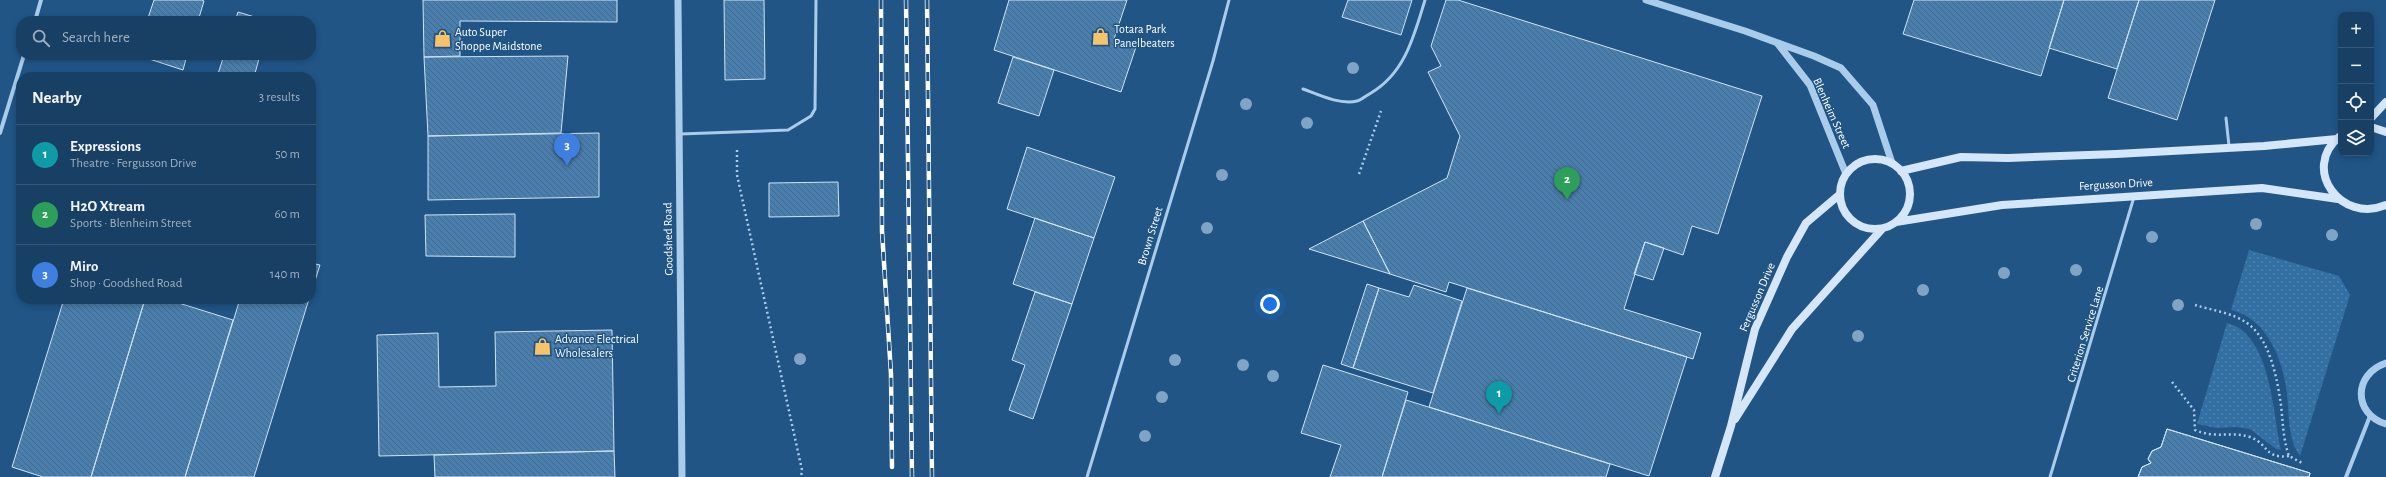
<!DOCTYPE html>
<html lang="en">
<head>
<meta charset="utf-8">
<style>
	body { margin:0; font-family:"Alegreya Sans",sans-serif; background:#254b6d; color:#f1f3f6 }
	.controls { position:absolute; right:12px; top:12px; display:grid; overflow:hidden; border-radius:8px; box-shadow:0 2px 6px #0003 }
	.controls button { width:36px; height:36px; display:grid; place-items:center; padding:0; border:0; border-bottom:1px solid #365978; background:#184064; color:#f1f3f6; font:20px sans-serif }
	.you { position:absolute; left:1270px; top:304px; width:14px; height:14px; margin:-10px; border:3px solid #fff; border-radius:50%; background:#1a73e8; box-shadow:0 0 0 6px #1a73e833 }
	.badge { display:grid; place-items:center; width:26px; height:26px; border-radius:50%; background:#d6ab8b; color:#fff; font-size:13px; font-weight:700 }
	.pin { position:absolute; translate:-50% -33px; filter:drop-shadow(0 1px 2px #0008) }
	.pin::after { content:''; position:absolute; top:21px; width:14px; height:12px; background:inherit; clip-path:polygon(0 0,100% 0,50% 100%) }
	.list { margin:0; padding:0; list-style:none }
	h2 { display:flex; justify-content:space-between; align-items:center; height:52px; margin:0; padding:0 16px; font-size:17px }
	h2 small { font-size:13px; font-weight:400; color:#9fafbf }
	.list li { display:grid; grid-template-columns:26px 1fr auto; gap:12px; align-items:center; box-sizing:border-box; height:60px; padding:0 16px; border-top:1px solid #365978 }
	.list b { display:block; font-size:15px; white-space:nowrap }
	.list p { margin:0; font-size:13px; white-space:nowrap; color:#9fafbf }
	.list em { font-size:13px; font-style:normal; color:#9fafbf }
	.icon { flex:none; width:22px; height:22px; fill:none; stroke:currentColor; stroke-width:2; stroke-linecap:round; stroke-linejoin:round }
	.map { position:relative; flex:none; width:2386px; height:477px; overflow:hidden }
	.search { position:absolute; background:#184064; box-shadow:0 2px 6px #0003; left:16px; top:16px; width:300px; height:44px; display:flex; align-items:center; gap:10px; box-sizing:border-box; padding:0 14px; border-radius:16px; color:#9fafbf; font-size:15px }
	.panel { position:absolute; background:#184064; box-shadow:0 2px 6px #0003; left:16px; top:72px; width:300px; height:232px; border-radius:16px }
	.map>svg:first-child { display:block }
	.green { fill:url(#green-dots) }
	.building { fill:url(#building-back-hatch); stroke:#cee4f7 }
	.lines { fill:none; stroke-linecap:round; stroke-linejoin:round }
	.path { stroke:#a9ccea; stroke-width:2.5; stroke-dasharray:2 3; stroke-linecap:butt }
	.service { stroke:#a9ccea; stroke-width:3 }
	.minor { stroke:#a9ccea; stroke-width:4 }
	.tertiary { stroke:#a9ccea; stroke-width:7 }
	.secondary { stroke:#d4e6f8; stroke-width:8 }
	.rail-casing { stroke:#fff; stroke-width:4.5 }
	.rail { stroke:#205586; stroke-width:3; stroke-dasharray:9; stroke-linecap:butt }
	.tree { fill:#80a4c4 }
	.labels { text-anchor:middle; stroke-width:3; stroke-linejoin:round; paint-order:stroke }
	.poi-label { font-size:12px; fill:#fff; stroke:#205586; text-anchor:start }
	.street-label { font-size:12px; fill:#fff; stroke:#205586 }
</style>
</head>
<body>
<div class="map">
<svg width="2386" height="477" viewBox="0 0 2386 477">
	<defs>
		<pattern id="green-dots" width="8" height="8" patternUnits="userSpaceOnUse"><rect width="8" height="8" fill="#346fa3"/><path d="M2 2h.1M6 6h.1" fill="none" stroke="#5285b1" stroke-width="1.8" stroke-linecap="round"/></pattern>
		<pattern id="building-back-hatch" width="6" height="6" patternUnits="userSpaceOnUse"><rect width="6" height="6" fill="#497fae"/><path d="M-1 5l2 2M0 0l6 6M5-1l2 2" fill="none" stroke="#4a6882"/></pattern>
	</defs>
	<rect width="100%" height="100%" fill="#205586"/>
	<path class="green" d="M2249 250 2339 276 2350 295 2300 456C2286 437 2290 409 2286 387 2282 356 2264 317 2231 310Z
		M2227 323C2271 333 2273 415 2281 450L2276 449 2250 429 2235 427 2217 428 2197 424Z"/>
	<path class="building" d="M154 0H202L204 1 198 21H147Z
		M423 0H617V22L460 21V56L424 57Z
		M724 0H764L765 79 725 80Z
		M1009 0H1127L1114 39 1136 47 1121 92 994 50Z
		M1348 0H1412L1401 35 1342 17Z
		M1446 0H1458L1762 96 1718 234 1692 226 1683 255 1645 242 1624 309 1701 333 1693 359 1449 282 1446 292 1390 274 1363 221 1447 178 1460 136 1428 72 1441 66 1431 46Z
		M1914 0H2064L2041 76 1903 34Z
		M2064 0H2139L2117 69 2049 48Z
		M2139 0H2215L2177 120 2108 98Z
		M238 12 268 21H235Z
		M137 55H187L183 70Z
		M224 55H260L254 77H217Z
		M568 56 561 133 428 136 424 57Z
		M1013 57 1054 70 1039 116 998 103Z
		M599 133V197L428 200V136Z
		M1027 147 1115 177 1094 238 1007 209Z
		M838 182 839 216 769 217V183Z
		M515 214V257L426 256 425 215Z
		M1035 218 1094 238 1072 304 1013 284Z
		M1363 221 1390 274 1309 249Z
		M1645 242 1664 248 1653 280 1634 274Z
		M311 263 320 265 311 293Z
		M1367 284 1379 288 1353 368 1341 364Z
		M1414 285 1462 301 1433 393 1353 368 1379 288 1409 297Z
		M1467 288 1687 357 1649 476 1429 407Z
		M1035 292 1072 304 1033 419 1009 410 1025 365 1012 360Z
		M64 299H145L91 477H43L12 467Z
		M145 299H166L233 320 185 477H91Z
		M240 299H309L254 477H185Z
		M612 330 614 451 379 456 377 335 438 333 439 387 496 386 495 332Z
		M1323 365 1408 392 1382 477H1330L1341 445 1301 433Z
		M1406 400 1610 464 1606 477H1382Z
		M2167 429 2310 473 2309 477H2138L2142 467 2151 463 2148 459 2152 451 2161 447Z
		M2167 429 2310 473 2309 477H2138L2142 467 2151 463 2148 459 2152 451 2161 447Z
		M614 451 615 477H435L434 455Z"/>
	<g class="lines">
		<path class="path" d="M737 150V175L802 470 801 477
			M1359 174 1381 111
			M2195 305C2211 310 2233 313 2247 323 2270 339 2277 378 2281 405 2283 423 2283 439 2289 456L2302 463
			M2172 382 2194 410 2195 430C2216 439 2232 431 2250 437 2269 444 2264 459 2289 456"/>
		<path class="service" d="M1303 89C1319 95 1340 105 1357 101 1361 100 1367 95 1371 93 1405 73 1414 36 1425 0
			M2226 118 2229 146
			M680 134 788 130 811 116 815 109 816 0
			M1087 477 1213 61 1229 0
			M2050 477 2134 197"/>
		<path class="minor" d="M35 21 41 0
			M0 133 24 55
			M2346 477 2370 416"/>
		<path class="tertiary" d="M678 0 682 477
			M1646 0 1745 31 1814 56 1841 68 1873 105 1892 163
			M1778 44 1810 85 1846 174
			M2386 363C2353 374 2353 414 2386 424"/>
		<path class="secondary" d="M2371 118 2386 102
			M2371 127 2386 132
			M2339 137C2301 169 2341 224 2386 205
			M1840 194a35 35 0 1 1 70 0a35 35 0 1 1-70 0Z
			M1901 171 1961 157 2008 158 2116 154 2264 146 2337 139
			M1896 222 2002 205 2262 188 2338 199
			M1735 419 1792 329 1882 229
			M1715 477 1731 426 1755 329 1787 257 1806 223 1839 195"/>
		<defs>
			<path id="rail" d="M881 0 882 231 891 374 892 467
				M906 0 912 477
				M927 0 932 477"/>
		</defs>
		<use href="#rail" class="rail-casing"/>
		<use href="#rail" class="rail"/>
	</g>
	<g class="tree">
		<circle cx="1353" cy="68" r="6"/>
		<circle cx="1246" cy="104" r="6"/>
		<circle cx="1307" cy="123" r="6"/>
		<circle cx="1222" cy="175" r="6"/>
		<circle cx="2256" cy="224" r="6"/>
		<circle cx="1207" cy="228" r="6"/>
		<circle cx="2332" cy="235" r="6"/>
		<circle cx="2152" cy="237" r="6"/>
		<circle cx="2076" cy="270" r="6"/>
		<circle cx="2004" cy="273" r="6"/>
		<circle cx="1923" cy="290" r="6"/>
		<circle cx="2178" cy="305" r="6"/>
		<circle cx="1858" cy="336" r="6"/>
		<circle cx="800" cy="359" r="6"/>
		<circle cx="1175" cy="360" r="6"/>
		<circle cx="1243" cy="365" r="6"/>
		<circle cx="1273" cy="376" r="6"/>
		<circle cx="1162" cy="397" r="6"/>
		<circle cx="1145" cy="436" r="6"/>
	</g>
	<defs>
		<symbol id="shop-bare" viewBox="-9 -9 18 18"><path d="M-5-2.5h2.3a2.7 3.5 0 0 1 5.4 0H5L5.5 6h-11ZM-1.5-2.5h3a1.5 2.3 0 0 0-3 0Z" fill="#f7c36a" stroke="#205586" stroke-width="2.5" paint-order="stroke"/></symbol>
	</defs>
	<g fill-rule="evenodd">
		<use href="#shop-bare" x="1088" y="24" width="25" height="25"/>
		<use href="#shop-bare" x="430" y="26" width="25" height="25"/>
		<use href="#shop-bare" x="530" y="334" width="25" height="25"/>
	</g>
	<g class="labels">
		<g class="poi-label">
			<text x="1114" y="33">Totara Park<tspan x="1114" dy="14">Panelbeaters</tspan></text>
			<text x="455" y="36">Auto Super<tspan x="455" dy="14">Shoppe Maidstone</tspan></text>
			<text x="555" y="343">Advance Electrical<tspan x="555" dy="14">Wholesalers</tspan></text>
		</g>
		<g class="street-label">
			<text transform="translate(1832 113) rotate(66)" y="4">Blenheim Street</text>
			<text transform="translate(2116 184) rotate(-3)" y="4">Fergusson Drive</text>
			<text transform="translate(1150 236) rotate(-73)" y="4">Brown Street</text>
			<text transform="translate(668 239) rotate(-91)" y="4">Goodshed Road</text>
			<text transform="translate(1757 297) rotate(-67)" y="4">Fergusson Drive</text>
			<text transform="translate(2085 334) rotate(-73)" y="4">Criterion Service Lane</text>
		</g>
	</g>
</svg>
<div class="controls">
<button>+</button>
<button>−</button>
<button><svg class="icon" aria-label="locate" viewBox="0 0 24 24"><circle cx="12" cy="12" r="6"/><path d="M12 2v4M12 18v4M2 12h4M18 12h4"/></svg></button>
<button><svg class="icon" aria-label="layers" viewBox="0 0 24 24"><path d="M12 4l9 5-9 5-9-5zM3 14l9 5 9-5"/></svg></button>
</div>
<div class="you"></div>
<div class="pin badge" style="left:1499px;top:414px;background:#0f9aa8">1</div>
<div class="pin badge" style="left:1567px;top:200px;background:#2e9e5b">2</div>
<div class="pin badge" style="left:567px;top:166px;background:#3f7fe0">3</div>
<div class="search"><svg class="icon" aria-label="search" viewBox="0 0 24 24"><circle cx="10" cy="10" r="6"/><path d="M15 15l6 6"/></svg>Search here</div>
<section class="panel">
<h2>Nearby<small>3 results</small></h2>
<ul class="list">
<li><span class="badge" style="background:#0f9aa8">1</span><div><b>Expressions</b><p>Theatre · Fergusson Drive</p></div><em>50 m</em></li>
<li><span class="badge" style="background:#2e9e5b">2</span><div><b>H2O Xtream</b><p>Sports · Blenheim Street</p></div><em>60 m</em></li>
<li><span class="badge" style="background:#3f7fe0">3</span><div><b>Miro</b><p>Shop · Goodshed Road</p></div><em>140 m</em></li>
</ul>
</section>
</div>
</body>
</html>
